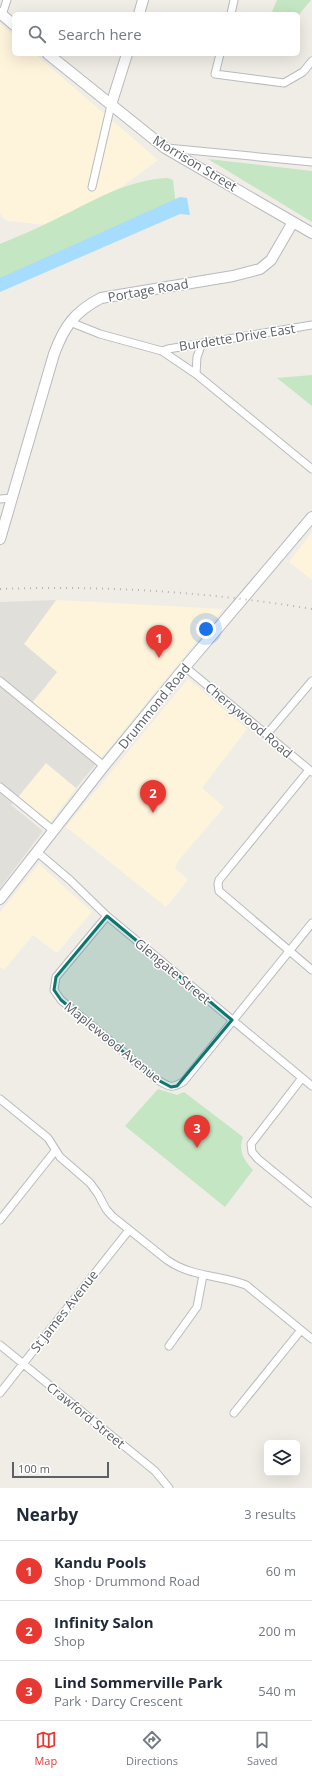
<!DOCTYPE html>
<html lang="en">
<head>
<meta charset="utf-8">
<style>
	body { margin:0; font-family:"Open Sans",sans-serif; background:#f6f6f7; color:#1f2937 }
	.controls { position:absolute; right:12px; bottom:12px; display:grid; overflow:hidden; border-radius:6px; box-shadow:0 4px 16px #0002 }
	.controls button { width:36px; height:36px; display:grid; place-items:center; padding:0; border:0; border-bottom:1px solid #e0e1e3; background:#fff; color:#1f2937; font:20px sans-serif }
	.scale { position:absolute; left:12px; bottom:10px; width:97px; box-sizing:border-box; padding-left:4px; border:2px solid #5d6166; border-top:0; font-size:11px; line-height:14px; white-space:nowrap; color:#5d6166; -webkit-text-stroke:3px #fff; paint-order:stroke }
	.you { position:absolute; left:206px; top:629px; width:14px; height:14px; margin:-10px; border:3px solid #fff; border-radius:50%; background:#1a73e8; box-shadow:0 0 0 6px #1a73e833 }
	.badge { display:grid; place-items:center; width:26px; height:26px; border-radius:50%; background:#e83832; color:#fff; font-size:13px; font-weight:700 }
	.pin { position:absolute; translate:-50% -33px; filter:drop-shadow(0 1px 2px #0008) }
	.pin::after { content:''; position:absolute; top:21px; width:14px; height:12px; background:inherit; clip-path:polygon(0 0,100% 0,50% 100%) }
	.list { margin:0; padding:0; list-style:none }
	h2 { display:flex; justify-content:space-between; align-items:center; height:52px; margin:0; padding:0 16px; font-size:17px }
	h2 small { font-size:13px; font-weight:400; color:#747a83 }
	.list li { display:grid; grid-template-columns:26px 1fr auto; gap:12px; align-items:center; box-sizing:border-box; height:60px; padding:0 16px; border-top:1px solid #e0e1e3 }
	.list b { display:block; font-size:15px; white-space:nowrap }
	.list p { margin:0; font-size:13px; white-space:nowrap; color:#747a83 }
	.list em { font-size:13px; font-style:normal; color:#747a83 }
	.icon { flex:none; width:22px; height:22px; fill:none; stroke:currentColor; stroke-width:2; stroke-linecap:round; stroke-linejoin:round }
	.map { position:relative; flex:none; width:312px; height:1488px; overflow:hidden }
	.search { position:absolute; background:#fff; box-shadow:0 4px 16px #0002; left:12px; right:12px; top:12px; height:44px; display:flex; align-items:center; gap:10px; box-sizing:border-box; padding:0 14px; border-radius:6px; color:#747a83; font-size:15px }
	.sheet { height:232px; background:#fff }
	nav { display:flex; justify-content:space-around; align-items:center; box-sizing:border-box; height:56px; border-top:1px solid #e0e1e3; background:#fff; font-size:11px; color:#747a83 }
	nav a { display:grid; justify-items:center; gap:2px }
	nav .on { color:#e83832 }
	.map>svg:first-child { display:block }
	.commercial { fill:#fef4dc }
	.industrial { fill:#e1dfda }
	.green { fill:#c4e6c2 }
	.water { fill:#a6dcfe }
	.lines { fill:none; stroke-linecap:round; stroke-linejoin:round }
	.street-casing { stroke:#b8bbbf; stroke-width:9 }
	.secondary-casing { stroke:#b7babf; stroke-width:12 }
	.street { stroke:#fff; stroke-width:7 }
	.secondary { stroke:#fff; stroke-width:10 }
	.rail { stroke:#b4b5b6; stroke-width:2; stroke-dasharray:1 5; stroke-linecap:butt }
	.marked { fill:#0f766e; fill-opacity:0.2; stroke:#0f766e; stroke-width:3; stroke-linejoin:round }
	.labels { text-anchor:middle; stroke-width:3; stroke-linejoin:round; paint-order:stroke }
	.street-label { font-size:13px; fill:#5d6166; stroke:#fff }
</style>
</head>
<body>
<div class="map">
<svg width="312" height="1488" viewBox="0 0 312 1488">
	<rect width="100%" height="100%" fill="#efede5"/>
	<path class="commercial" d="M0 24 14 36V54H35L158 160 123 186 45 225 7 221 0 214Z
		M312 532V580L289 562Z
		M56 600 223 609 100 759 31 704 57 672 23 644Z
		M188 679 247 729 202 788 224 807 179 860 175 868 188 880 166 907 66 827Z
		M46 763 76 788 50 822 18 797Z
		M39 864 92 912 57 953 33 935 4 970 0 967V912Z"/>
	<path class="industrial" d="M56 600 24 644 57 672 31 704 100 759 76 788 46 763 18 797 11 805 43 831 0 888V602Z"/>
	<path class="green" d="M277 0H311L298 16V14H271Z
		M208 159 312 171V222Z
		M168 178 173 180 176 207 0 282V244C19 236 38 228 56 219 93 201 126 180 168 178Z
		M312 375V406L277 378Z
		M158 1089 177 1095 184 1092 243 1137C238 1151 244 1160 253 1170L225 1207 125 1126Z"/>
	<path class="water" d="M180 197 187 198 190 215 180 214 0 292V278Z"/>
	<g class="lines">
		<defs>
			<path id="street" d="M231 14 234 0
				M2 15 7 0
				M220 54 215 74 284 83 303 72 312 61
				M167 148 312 162
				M92 187 111 105
				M70 322 100 334 162 351 196 374 312 469
				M162 351 168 349 312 325
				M196 374 197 357 202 343
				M0 499 13 498
				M185 667 312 772
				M0 681 104 766
				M267 734 312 681
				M309 770 219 880 218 884 219 891 312 970
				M0 787 54 831
				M37 852 70 880 107 916 312 1086
				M107 916 56 977 54 990 61 1000 156 1079C168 1086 171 1090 184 1081L312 923
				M302 1078 251 1144 252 1152 258 1159 312 1203
				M0 1099 48 1138 60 1157 90 1183 98 1194 106 1209 112 1216 167 1260C191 1277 220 1275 246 1285L312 1339
				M0 1220 55 1151
				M0 1345 155 1471 169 1488
				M169 1346 197 1307 203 1275
				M0 1393 129 1230
				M234 1413 301 1330"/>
			<path id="secondary" d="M0 13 14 25
				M139 14 143 0
				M48 54 165 148 312 233
				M111 105 127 54
				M0 539 54 354C64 327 74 312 101 298L233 276 260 269 271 260 293 222
				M0 899 104 766 185 667 312 517"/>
		</defs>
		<use href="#street" class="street-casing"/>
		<use href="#secondary" class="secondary-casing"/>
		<use href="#street" class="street"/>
		<use href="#secondary" class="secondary"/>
		<path class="rail" d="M0 589C104 585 209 592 312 609"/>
	</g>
	<path class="marked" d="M107 916 232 1020 177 1086 171 1087 156 1079 61 1000 54 990 56 977Z"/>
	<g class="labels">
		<g class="street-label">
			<text transform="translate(195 163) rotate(31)" y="5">Morrison Street</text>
			<text transform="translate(148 290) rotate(-10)" y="5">Portage Road</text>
			<text transform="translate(237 337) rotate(-9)" y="5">Burdette Drive East</text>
			<text transform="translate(154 706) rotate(-51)" y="5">Drummond Road</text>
			<text transform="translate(249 720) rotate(40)" y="5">Cherrywood Road</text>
			<text transform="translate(173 971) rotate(40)" y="5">Glengate Street</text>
			<text transform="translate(113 1042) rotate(39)" y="5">Maplewood Avenue</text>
			<text transform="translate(64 1311) rotate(-52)" y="5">St James Avenue</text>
			<text transform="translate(86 1415) rotate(39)" y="5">Crawford Street</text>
		</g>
	</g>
</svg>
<div class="controls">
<button><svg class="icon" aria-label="layers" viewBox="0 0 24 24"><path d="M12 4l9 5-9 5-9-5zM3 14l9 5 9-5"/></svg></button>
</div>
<div class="scale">100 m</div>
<div class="you"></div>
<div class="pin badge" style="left:159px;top:658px">1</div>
<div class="pin badge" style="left:153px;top:813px">2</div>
<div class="pin badge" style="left:197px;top:1148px">3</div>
<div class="search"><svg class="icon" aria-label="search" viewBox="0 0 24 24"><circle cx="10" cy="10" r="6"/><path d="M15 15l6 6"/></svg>Search here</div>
</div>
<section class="sheet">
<h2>Nearby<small>3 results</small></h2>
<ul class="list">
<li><span class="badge">1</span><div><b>Kandu Pools</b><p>Shop · Drummond Road</p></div><em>60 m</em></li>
<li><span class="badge">2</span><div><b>Infinity Salon</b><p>Shop</p></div><em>200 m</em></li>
<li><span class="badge">3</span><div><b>Lind Sommerville Park</b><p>Park · Darcy Crescent</p></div><em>540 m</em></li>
</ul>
</section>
<nav>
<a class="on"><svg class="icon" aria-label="map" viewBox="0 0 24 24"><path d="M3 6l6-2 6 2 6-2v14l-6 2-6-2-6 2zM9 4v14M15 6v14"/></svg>Map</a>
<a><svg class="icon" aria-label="directions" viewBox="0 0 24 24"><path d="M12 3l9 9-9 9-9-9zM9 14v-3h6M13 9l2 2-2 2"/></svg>Directions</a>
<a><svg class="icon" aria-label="saved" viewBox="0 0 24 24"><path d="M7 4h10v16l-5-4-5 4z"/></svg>Saved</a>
</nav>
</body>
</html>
